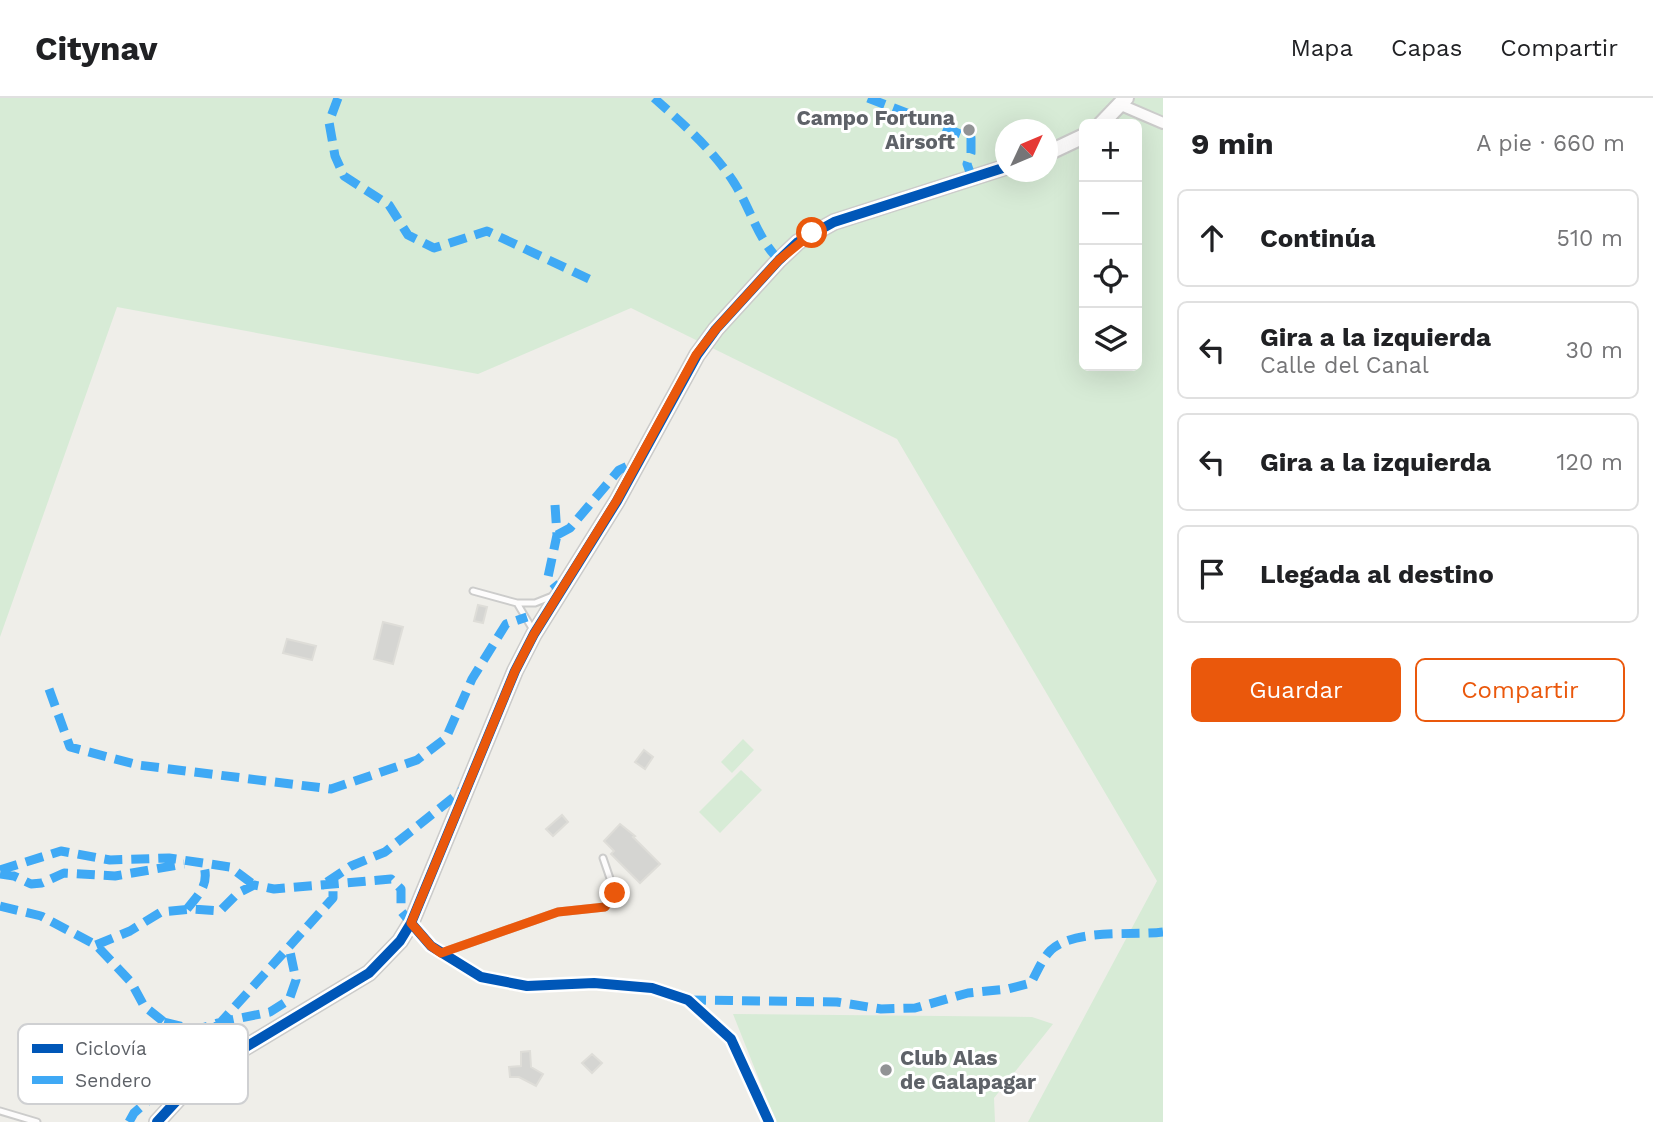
<!DOCTYPE html>
<html lang="es">
<head>
<meta charset="utf-8">
<style>
	body { margin:0; font-family:"Work Sans",sans-serif; background:#f6f6f6; color:#202124 }
	.controls { position:absolute; right:21px; top:21px; display:grid; overflow:hidden; border-radius:10px; box-shadow:0 7px 28px #0002 }
	.controls button { width:63px; height:63px; display:grid; place-items:center; padding:0; border:0; border-bottom:2px solid #e0e0e0; background:#fff; color:#202124; font:35px sans-serif }
	.compass { position:absolute; left:995px; top:21px; width:63px; height:63px; border-radius:50%; background:#fff; box-shadow:0 7px 28px #0002; rotate:46deg }
	.stop { position:absolute; width:21px; height:21px; margin:-16px; border:5px solid #ea580c; border-radius:50%; background:#fff }
	.stop.end { background:#ea580c; border-color:#fff; box-shadow:0 2px 7px #0008 }
	.list { margin:0; padding:0; list-style:none }
	h2 { display:flex; justify-content:space-between; align-items:center; height:91px; margin:0; padding:0 28px; font-size:30px }
	h2 small { font-size:23px; font-weight:400; color:#757577 }
	.list li { display:grid; grid-template-columns:46px 1fr auto; gap:21px; align-items:center; box-sizing:border-box; height:98px; margin:0 14px 14px; padding:0 14px; border:2px solid #e0e0e0; border-radius:10px }
	.list b { display:block; font-size:26px; white-space:nowrap }
	.list p { margin:0; font-size:23px; white-space:nowrap; color:#757577 }
	.list em { font-size:23px; font-style:normal; color:#757577 }
	.actions { display:flex; gap:14px; padding:21px 28px }
	.actions a { flex:1; padding:16px 0; border:2px solid #ea580c; border-radius:10px; text-align:center; font-size:24px; color:#ea580c }
	.actions .main { background:#ea580c; color:#fff }
	.icon { flex:none; width:38px; height:38px; fill:none; stroke:currentColor; stroke-width:2; stroke-linecap:round; stroke-linejoin:round }
	.map { position:relative; flex:none; width:1163px; height:1024px; overflow:hidden }
	header { display:flex; align-items:center; gap:42px; box-sizing:border-box; height:98px; padding:0 35px; background:#fff; border-bottom:2px solid #e0e0e0 }
	header strong { font-size:33px }
	nav { display:flex; gap:38px; margin-inline-start:auto; font-size:24px }
	main { display:flex }
	aside { flex:1; background:#fff }
	.map>svg:first-child { display:block }
	.green { fill:#d7ebd6; fill-rule:evenodd }
	.building { fill:#d5d5d2; stroke:#deddd8; stroke-width:2 }
	.lines { fill:none; stroke-linecap:round; stroke-linejoin:round }
	.lane-casing { stroke:#cccccb; stroke-width:9 }
	.street-casing { stroke:#cccccb; stroke-width:14 }
	.secondary-casing { stroke:#cbcbca; stroke-width:18 }
	.lane { stroke:#fdfcfc; stroke-width:5 }
	.street { stroke:#fdfcfc; stroke-width:10 }
	.secondary { stroke:#fdfcfc; stroke-width:14 }
	.quiet { stroke:#3fa9f5; stroke-width:9; stroke-dasharray:18 9; stroke-linecap:butt }
	.cycleway-casing { stroke:#fff; stroke-width:15 }
	.cycleway { stroke:#0057b8; stroke-width:10 }
	.route { stroke:#ea580c; stroke-width:9 }
	.poi-dot { fill:#919395; stroke:#fff; stroke-width:2.5 }
	.labels { text-anchor:middle; stroke-width:6; stroke-linejoin:round; paint-order:stroke }
	.poi-label { font-size:21px; font-weight:bold; fill:#5e6268; stroke:#fff; text-anchor:end }
	.key { fill:#fff; stroke:#cfd0d2; stroke-width:2 }
	.key-label { font-size:19px; fill:#5e6268 }
</style>
</head>
<body>
<header>
<strong>Citynav</strong>
<nav><a>Mapa</a><a>Capas</a><a>Compartir</a></nav>
</header>
<main>
<div class="map">
<svg width="1163" height="1024" viewBox="0 0 1163 1024">
	<rect width="100%" height="100%" fill="#efeee9"/>
	<path class="green" d="M0 0H1163V1024H1028L1157 783 897 341 631 210 478 276 117 209 0 539ZM1084 26H1137V268H1084ZM1006 32H1048V74H1006Z
		M743 641 754 652 732 675 721 664Z
		M741 672 762 692 720 735 699 714Z
		M733 916 1032 919 1053 926 994 1000 995 1024H776Z"/>
	<path class="building" d="M478 507 487 509 483 525 474 523Z
		M383 524 403 529 393 566 374 561Z
		M287 541 316 548 312 562 283 555Z
		M644 652 653 659 645 671 635 664Z
		M562 717 568 724 553 738 546 731Z
		M620 726 635 738 633 739 660 766 640 785 611 756 614 753 604 743Z
		M530 953 531 969 543 976 536 988 519 979H510L509 969 521 968V954Z
		M592 956 602 965 592 975 582 965Z"/>
	<g class="lines">
		<defs>
			<path id="lane" d="M473 493 517 505
				M533 532 517 505H535L555 497
				M444 854 558 814 605 809 615 795 603 760
				M0 1013 37 1024"/>
			<path id="street" d="M1121 7 1163 25
				M411 825 431 848 481 879 527 888 594 885 652 890 688 902 731 941 769 1024"/>
			<path id="secondary" d="M1101 26 1126 0
				M1048 55 1084 38
				M157 1024 180 999 216 967 369 875 400 843 411 825 515 573 534 536 617 403 697 257 716 231 779 162 798 144 834 124 1006 69"/>
		</defs>
		<use href="#lane" class="lane-casing"/>
		<use href="#street" class="street-casing"/>
		<use href="#secondary" class="secondary-casing"/>
		<use href="#lane" class="lane"/>
		<use href="#street" class="street"/>
		<use href="#secondary" class="secondary"/>
		<path class="quiet" d="M338 0 329 24 335 58 344 78 389 107 408 137 434 150 487 133 589 181
			M654 0C682 25 712 51 733 83 750 109 757 140 779 162
			M868 0 971 40V55L967 66 972 80
			M555 407 557 437 548 479 561 495
			M557 437 570 430 619 372 636 364
			M49 591 70 649 138 667 331 691 417 662 446 640 472 581 506 526 527 519
			M0 772 61 753 110 762 169 760 230 769 254 787
			M0 776 14 778 31 786 42 785 64 775 115 778 184 766
			M327 784 351 768 385 754 465 690
			M0 808 41 818 96 847 131 884 144 908 164 924 176 941V964L171 983 180 999
			M187 811C200 795 210 786 203 765
			M96 847 130 833 161 814 191 811 220 813 238 795 254 787 274 791 391 781 401 791V813L411 825
			M688 902 837 904 881 911 915 910 968 895 1008 891 1031 885C1037 874 1042 861 1051 852 1075 830 1132 838 1163 834
			M164 924 196 932 221 924 270 914 289 902 296 882 289 849
			M176 964 221 924 333 800V792L324 786
			M129 1024 134 1015 171 983"/>
		<defs>
			<path id="cycleway" d="M411 825 431 848 481 879 527 888 594 885 652 890 688 902 731 941 769 1024
				M157 1024 180 999 216 967 369 875 400 843 411 825 515 573 534 536 617 403 697 257 716 231 779 162 798 144 834 124 1006 69"/>
		</defs>
		<use href="#cycleway" class="cycleway-casing"/>
		<use href="#cycleway" class="cycleway"/>
	</g>
	<g class="lines">
		<path class="route" d="M615 795 605 809 558 814 441 855 431 848 411 825 515 573 534 536 617 402 696 257 716 231 779 162 812 135"/>
	</g>
	<g class="poi-dot">
		<circle cx="969" cy="32" r="7"/>
		<circle cx="886" cy="972" r="7"/>
	</g>
	<g class="labels">
		<g class="poi-label">
			<text x="955" y="27">Campo Fortuna<tspan x="955" dy="24">Airsoft</tspan></text>
			<text x="900" y="967" text-anchor="start">Club Alas<tspan x="900" dy="24">de Galapagar</tspan></text>
		</g>
	</g>
	<rect x="18" y="926" width="230" height="80" rx="10" class="key"/>
	<rect x="32" y="946" width="31" height="9" fill="#0057b8"/>
	<rect x="32" y="978" width="31" height="8" fill="#3fa9f5"/>
	<g class="key-label">
		<text x="75" y="957">Ciclovía</text>
		<text x="75" y="989">Sendero</text>
	</g>
</svg>
<div class="controls">
<button>+</button>
<button>−</button>
<button><svg class="icon" aria-label="locate" viewBox="0 0 24 24"><circle cx="12" cy="12" r="6"/><path d="M12 2v4M12 18v4M2 12h4M18 12h4"/></svg></button>
<button><svg class="icon" aria-label="layers" viewBox="0 0 24 24"><path d="M12 4l9 5-9 5-9-5zM3 14l9 5 9-5"/></svg></button>
</div>
<svg class="compass" viewBox="-18 -18 36 36"><path d="M0-13l5 13h-10z" fill="#e53935"/><path d="M0 13l5-13h-10z" fill="#757577"/></svg>
<div class="stop" style="left:812px;top:135px"></div>
<div class="stop end" style="left:615px;top:795px"></div>
</div>
<aside>
<h2>9 min<small>A pie · 660 m</small></h2>
<ul class="list">
<li><svg class="icon" aria-label="ahead" viewBox="0 0 24 24"><path d="M12 20V5M6 11l6-6 6 6"/></svg><div><b>Continúa</b></div><em>510 m</em></li>
<li><svg class="icon" aria-label="left" viewBox="0 0 24 24"><path d="M17 20v-9H6M10 6l-5 5 5 5"/></svg><div><b>Gira a la izquierda</b><p>Calle del Canal</p></div><em>30 m</em></li>
<li><svg class="icon" aria-label="left" viewBox="0 0 24 24"><path d="M17 20v-9H6M10 6l-5 5 5 5"/></svg><div><b>Gira a la izquierda</b></div><em>120 m</em></li>
<li><svg class="icon" aria-label="arrive" viewBox="0 0 24 24"><path d="M6 21V4h12l-3 4 3 4H6"/></svg><div><b>Llegada al destino</b></div></li>
</ul>
<div class="actions"><a class="main">Guardar</a><a>Compartir</a></div>
</aside>
</main>
</body>
</html>
